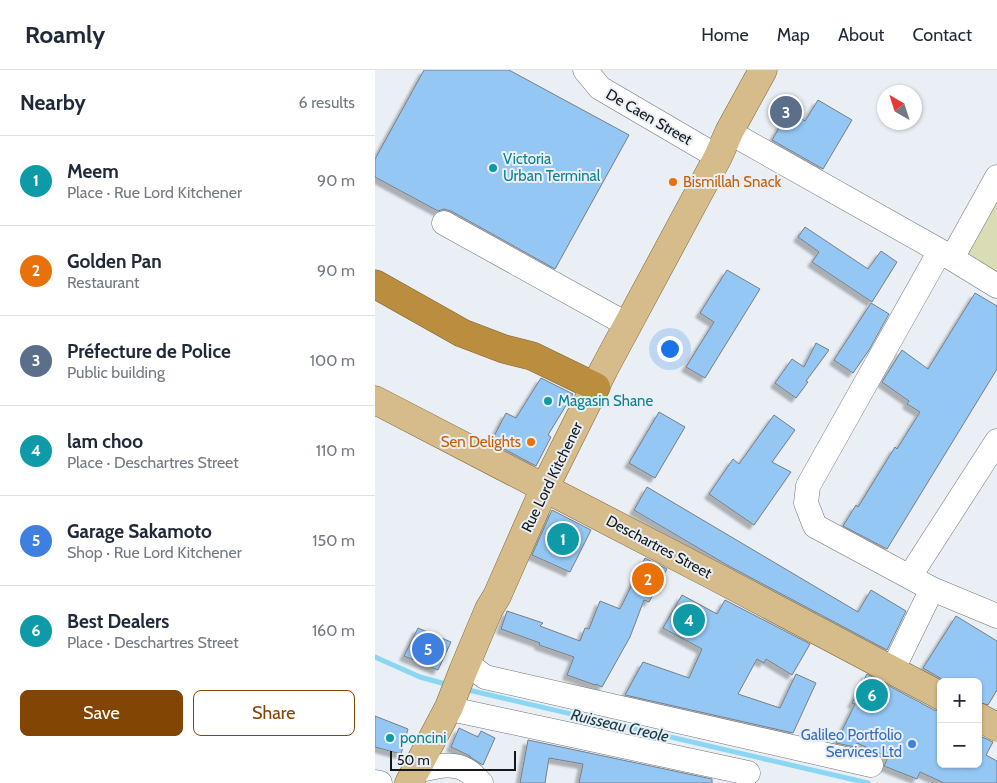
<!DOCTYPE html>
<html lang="en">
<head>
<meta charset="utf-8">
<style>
	body { margin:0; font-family:Cabin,sans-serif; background:#f6f6f7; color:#1f2937 }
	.controls { position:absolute; right:15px; bottom:15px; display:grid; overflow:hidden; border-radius:8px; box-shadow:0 1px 4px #0004 }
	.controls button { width:45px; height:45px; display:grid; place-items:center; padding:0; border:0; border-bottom:1px solid #e0e1e3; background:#fff; color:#1f2937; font:25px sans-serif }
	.compass { position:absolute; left:502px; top:15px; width:45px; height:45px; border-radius:50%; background:#fff; box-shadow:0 1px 4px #0004; rotate:321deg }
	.scale { position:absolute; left:15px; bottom:12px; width:126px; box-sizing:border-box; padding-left:5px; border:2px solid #15181a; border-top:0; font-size:14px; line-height:18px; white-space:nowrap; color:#15181a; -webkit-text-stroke:4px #e9eff5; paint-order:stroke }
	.you { position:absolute; left:294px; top:278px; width:18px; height:18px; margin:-12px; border:4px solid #fff; border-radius:50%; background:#1a73e8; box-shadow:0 0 0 8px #1a73e833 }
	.badge { display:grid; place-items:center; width:32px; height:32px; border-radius:50%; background:#834504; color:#fff; font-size:16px; font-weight:700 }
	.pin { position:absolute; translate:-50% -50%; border:2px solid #fff; box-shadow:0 1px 5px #0006 }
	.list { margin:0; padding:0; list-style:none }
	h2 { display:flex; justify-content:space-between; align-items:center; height:65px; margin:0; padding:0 20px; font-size:21px }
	h2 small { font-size:16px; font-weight:400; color:#747a83 }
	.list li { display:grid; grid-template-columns:32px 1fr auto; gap:15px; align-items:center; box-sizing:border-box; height:90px; padding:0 20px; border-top:1px solid #e0e1e3 }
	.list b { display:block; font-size:19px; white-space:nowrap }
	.list p { margin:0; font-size:16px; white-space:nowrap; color:#747a83 }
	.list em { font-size:16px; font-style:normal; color:#747a83 }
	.actions { display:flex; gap:10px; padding:15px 20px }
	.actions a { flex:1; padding:11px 0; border:1px solid #834504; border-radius:8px; text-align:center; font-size:18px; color:#834504 }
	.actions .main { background:#834504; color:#fff }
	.map { position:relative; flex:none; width:622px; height:713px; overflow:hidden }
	header { display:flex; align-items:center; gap:30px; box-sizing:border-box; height:70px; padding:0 25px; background:#fff; border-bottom:1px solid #e0e1e3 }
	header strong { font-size:24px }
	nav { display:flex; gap:28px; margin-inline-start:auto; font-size:18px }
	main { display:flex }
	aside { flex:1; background:#fff }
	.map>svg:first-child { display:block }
	.green { fill:#dadcb5 }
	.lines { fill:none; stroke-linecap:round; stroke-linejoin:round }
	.stream { stroke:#8bd7f3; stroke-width:5 }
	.building { fill:#95c7f5; stroke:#787e84; filter:url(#shadow) }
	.minor-casing { stroke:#6e7479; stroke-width:25 }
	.major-casing { stroke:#806531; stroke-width:29 }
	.highway-casing { stroke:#806531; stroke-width:29 }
	.minor { stroke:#fff; stroke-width:24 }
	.major { stroke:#d6bb8b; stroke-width:28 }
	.highway { stroke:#ba8e3e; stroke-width:28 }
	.culture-dot { fill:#0f9aa8; stroke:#e9eff5; stroke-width:2 }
	.food-dot { fill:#e8710a; stroke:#e9eff5; stroke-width:2 }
	.shop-dot { fill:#3f7fe0; stroke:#e9eff5; stroke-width:2 }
	.labels { text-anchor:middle; stroke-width:4; stroke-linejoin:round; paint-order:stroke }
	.street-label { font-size:15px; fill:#15181a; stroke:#e9eff5 }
	.culture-label { font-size:15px; fill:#0d838f; stroke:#e9eff5; text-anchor:start }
	.food-label { font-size:15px; fill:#c56008; stroke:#e9eff5; text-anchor:start }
	.shop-label { font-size:15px; fill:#366cbe; stroke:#e9eff5; text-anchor:end }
	.water-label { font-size:16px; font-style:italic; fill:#163a46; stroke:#e9eff5 }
</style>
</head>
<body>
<header>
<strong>Roamly</strong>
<nav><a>Home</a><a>Map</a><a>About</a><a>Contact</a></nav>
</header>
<main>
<aside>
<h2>Nearby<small>6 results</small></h2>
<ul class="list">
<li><span class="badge" style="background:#0f9aa8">1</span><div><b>Meem</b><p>Place · Rue Lord Kitchener</p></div><em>90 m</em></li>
<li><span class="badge" style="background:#e8710a">2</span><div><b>Golden Pan</b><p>Restaurant</p></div><em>90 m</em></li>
<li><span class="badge" style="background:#5c6f8a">3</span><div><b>Préfecture de Police</b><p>Public building</p></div><em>100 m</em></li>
<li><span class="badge" style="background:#0f9aa8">4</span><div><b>lam choo</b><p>Place · Deschartres Street</p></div><em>110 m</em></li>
<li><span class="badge" style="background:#3f7fe0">5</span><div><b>Garage Sakamoto</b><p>Shop · Rue Lord Kitchener</p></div><em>150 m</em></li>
<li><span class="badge" style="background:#0f9aa8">6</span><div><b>Best Dealers</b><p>Place · Deschartres Street</p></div><em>160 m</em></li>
</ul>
<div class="actions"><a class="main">Save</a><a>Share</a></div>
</aside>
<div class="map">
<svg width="622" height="713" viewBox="0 0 622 713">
	<defs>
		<filter id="shadow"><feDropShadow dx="-4.5" dy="4.5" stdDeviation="1" flood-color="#0004"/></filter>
	</defs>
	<rect width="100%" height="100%" fill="#e9eff5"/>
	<path class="green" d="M622 95V205L575 175 593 141Z"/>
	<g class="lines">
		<path class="stream" d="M0 587 45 607 74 615
			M89 619 493 713"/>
	</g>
	<path class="building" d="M49 0H134L254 65 180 199 76 141 69 139 63 141 0 107V89Z
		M443 30 477 50 448 99 397 70 414 41 430 51Z
		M430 157 493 199 506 181 522 192 497 232 437 192 444 182 423 167Z
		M352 200 385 219 330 308 311 297 339 252 325 243Z
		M600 223 622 236V299L512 479 468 456 481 435 483 437 520 377 522 379 545 342 532 334 534 331 507 312 527 280 553 299Z
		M496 233 514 244 494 280 478 303 459 290Z
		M441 273 454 280 431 311 433 312 421 328 400 313 417 289 429 297Z
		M166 308 198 324 173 365 176 367 161 396 116 372 131 343 141 348Z
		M284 342 310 357 280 408 254 393Z
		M399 345 420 360 397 392 416 402 379 455 334 424 358 389 364 394Z
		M272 417 483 542 496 520 531 541 512 580 352 495 259 440Z
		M177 440 216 460 195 502 157 485Z
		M270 488 292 499 274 532 269 530 255 567 227 617 221 614 220 615 192 605 199 587 164 575 165 573 126 559 132 541 168 553 165 556 205 571 210 558 214 559 225 531 245 539Z
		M307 525 342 544 350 530 435 574 417 605 391 589 389 593 382 589 363 624 405 638 421 604 441 613 418 663 250 625 268 592 314 608 327 579 288 558Z
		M581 546 622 571V620L613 635 603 632V612H572L548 598Z
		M43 558 76 572 63 600 29 586Z
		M492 604 559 640 566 641V694H583L592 698 594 694H603V665L618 672 611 685 622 691V713H569L545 702 542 709 509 696 513 687 482 673 480 677 461 673 480 634 477 633Z
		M0 646 33 659 26 684 0 677Z
		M84 658 103 667 106 661 120 668 108 695 95 687V686L76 677Z
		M153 670 337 709V713H204L208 694 174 688 170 713H145Z"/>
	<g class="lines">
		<defs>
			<path id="minor" d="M210 0 225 18 343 87
				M354 62 565 181 622 216
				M69 153 253 255
				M565 181 433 416 431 433 440 456 557 519 622 546
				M577 188 622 107
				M535 506 622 371
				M91 594 94 595 110 607 496 695
				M517 601 557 519
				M74 637 85 641 373 703
				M41 701C57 698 76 691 91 700 97 703 102 709 106 713
				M0 712 5 713"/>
			<path id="major" d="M0 330 343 508 566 626
				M603 647 622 657
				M34 713 74 637 88 601 114 539 122 526 170 417 229 299 343 87 354 62 388 0"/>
			<path id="highway" d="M0 214 87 263 129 279 157 286 221 317"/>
		</defs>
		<use href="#minor" class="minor-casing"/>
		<use href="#major" class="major-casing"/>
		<use href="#highway" class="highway-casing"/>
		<use href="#minor" class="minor"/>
		<use href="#major" class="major"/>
		<use href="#highway" class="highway"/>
	</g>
	<g class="culture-dot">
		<circle cx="118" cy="98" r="5"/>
		<circle cx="173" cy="331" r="5"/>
		<circle cx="15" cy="668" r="5"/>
	</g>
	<g class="food-dot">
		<circle cx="298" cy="112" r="5"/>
		<circle cx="156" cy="372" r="5"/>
	</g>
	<circle class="shop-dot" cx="537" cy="674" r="5"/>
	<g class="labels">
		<g class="street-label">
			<text transform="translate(274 47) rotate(30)" y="5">De Caen Street</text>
			<text transform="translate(177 407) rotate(-64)" y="5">Rue Lord Kitchener</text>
			<text transform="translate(284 477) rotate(28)" y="5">Deschartres Street</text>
		</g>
		<g class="culture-label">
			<text x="128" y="94">Victoria<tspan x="128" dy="17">Urban Terminal</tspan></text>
			<text x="183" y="336">Magasin Shane</text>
			<text x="25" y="673">poncini</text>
		</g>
		<g class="food-label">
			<text x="308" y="117">Bismillah Snack</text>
			<text x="146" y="377" text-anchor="end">Sen Delights</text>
		</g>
		<g class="shop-label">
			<text x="527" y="670">Galileo Portfolio<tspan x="527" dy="17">Services Ltd</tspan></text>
		</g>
		<g class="water-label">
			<text transform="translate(245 655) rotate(13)" y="6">Ruisseau Creole</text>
		</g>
	</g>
</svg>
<div class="controls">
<button>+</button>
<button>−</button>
</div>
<svg class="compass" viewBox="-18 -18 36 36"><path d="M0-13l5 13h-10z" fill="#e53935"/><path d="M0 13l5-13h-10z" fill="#747a83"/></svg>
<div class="scale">50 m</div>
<div class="you"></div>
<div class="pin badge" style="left:188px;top:469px;background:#0f9aa8">1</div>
<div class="pin badge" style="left:273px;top:509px;background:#e8710a">2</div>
<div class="pin badge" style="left:411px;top:42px;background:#5c6f8a">3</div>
<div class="pin badge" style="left:314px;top:550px;background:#0f9aa8">4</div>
<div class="pin badge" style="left:53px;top:579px;background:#3f7fe0">5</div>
<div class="pin badge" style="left:497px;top:625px;background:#0f9aa8">6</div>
</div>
</main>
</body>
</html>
